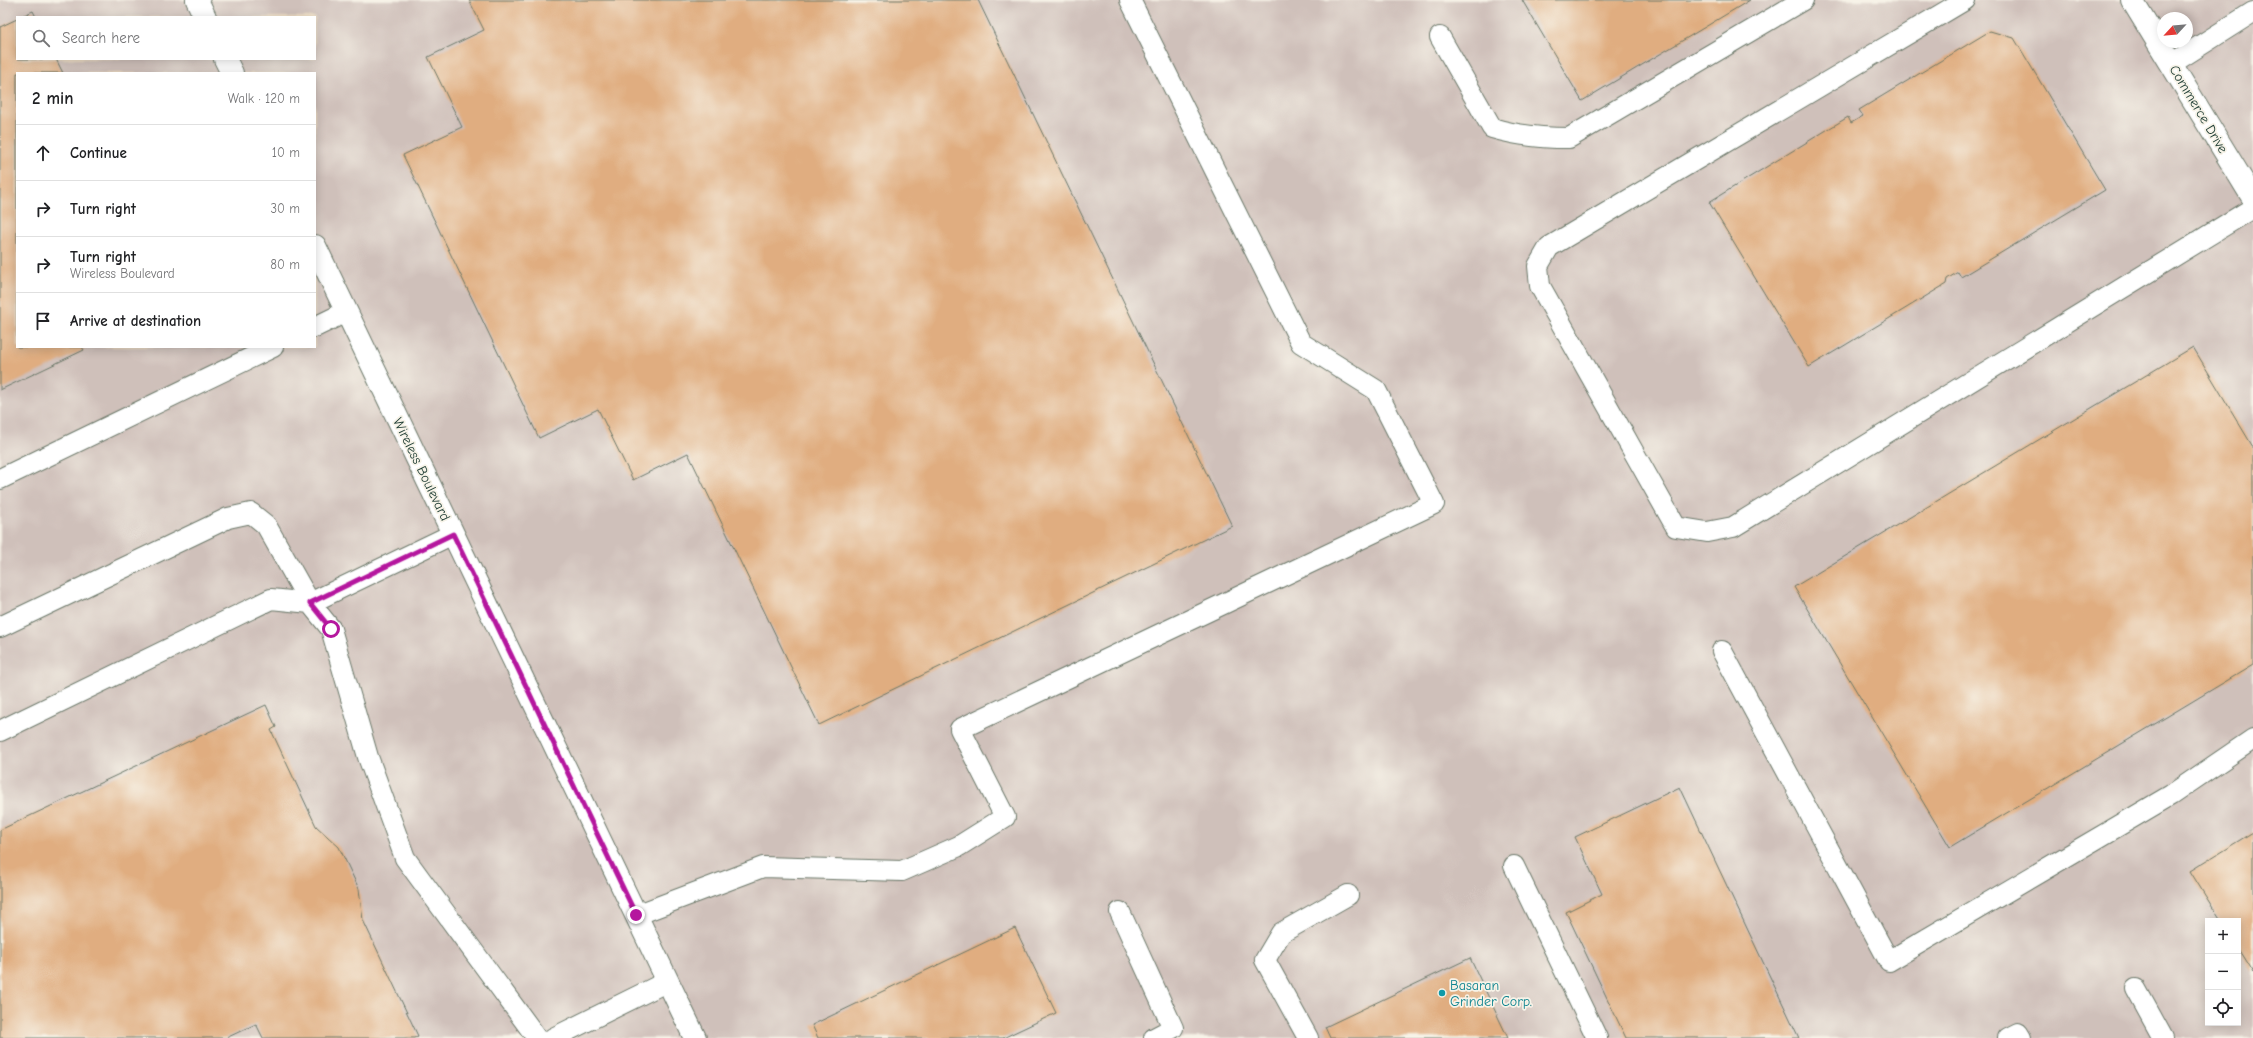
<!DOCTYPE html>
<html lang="en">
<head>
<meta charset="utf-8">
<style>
	body { margin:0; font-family:"Comic Neue",sans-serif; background:#f6f6f6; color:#202124 }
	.controls { position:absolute; right:12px; bottom:12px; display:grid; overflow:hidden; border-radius:0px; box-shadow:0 2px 10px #0003 }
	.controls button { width:36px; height:36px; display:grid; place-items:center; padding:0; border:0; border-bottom:1px solid #e0e0e0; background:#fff; color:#202124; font:20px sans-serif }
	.compass { position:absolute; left:2157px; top:12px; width:36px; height:36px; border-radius:50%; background:#fff; box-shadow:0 2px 10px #0003; rotate:244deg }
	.stop { position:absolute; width:12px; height:12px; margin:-9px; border:3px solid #b5179e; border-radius:50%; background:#fff }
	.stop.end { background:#b5179e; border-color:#fff; box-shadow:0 1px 4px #0008 }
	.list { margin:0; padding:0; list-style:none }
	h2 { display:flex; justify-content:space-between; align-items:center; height:52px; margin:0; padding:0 16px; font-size:17px }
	h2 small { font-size:13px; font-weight:400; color:#757577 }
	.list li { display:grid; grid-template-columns:26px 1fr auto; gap:12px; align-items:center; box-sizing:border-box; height:56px; padding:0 16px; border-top:1px solid #e0e0e0 }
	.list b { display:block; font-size:15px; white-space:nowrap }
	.list p { margin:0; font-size:13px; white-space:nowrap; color:#757577 }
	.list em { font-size:13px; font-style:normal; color:#757577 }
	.icon { flex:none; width:22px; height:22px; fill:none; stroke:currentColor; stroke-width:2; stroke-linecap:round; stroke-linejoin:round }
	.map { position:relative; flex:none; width:2253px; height:1038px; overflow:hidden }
	.search { position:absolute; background:#fff; box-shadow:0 2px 10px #0003; left:16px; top:16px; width:300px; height:44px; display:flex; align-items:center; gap:10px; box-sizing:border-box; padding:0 14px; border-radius:0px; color:#757577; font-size:15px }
	.panel { position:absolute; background:#fff; box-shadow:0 2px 10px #0003; left:16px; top:72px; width:300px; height:276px; border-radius:0px }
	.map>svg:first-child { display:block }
	.industrial { fill:#cfc0ba; fill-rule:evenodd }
	.building { fill:#e0ad80 }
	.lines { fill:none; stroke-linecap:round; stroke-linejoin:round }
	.service-casing { stroke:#697667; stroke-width:22 }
	.tertiary-casing { stroke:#697667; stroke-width:24 }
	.service { stroke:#fff; stroke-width:20 }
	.tertiary { stroke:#fff; stroke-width:22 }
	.route { stroke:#b5179e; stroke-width:5 }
	.culture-dot { fill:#0f9aa8; stroke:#f7f3e8; stroke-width:1.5 }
	.labels { text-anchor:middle; stroke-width:3.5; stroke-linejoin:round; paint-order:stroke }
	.street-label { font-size:14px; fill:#1f3d34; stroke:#f7f3e8 }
	.culture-label { font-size:14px; fill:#0d838f; stroke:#f7f3e8; text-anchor:start }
</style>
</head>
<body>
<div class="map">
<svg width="2253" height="1038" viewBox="0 0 2253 1038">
	<rect width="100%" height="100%" fill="#f7f3e8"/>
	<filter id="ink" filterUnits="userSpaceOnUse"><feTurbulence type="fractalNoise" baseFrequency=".025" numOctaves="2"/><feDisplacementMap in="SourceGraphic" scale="8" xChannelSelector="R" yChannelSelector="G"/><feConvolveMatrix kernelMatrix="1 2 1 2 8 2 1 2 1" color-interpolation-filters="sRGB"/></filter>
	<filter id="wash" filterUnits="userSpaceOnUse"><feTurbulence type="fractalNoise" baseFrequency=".012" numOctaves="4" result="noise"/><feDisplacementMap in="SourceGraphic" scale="16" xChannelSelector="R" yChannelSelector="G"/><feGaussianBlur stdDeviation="0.9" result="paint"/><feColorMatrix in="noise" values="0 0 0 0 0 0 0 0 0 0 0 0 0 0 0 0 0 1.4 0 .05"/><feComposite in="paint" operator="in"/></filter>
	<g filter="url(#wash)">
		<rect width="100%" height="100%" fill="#f3e1c7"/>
		<path class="industrial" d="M0 0H2253V1038H0ZM17 17H315V59H17ZM2163 18H2187V42H2163ZM17 73H315V347H17ZM2208 921H2238V1023H2208Z"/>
		<g id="blocks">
			<path class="building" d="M469 0H978L1232 526 819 725 688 453 633 480 598 409 539 438 403 155 462 127 428 57 484 30Z
				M1522 0H1750L1582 101Z
				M33 11 36 17H20Z
				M17 19V59H56L63 73H17V347H82L84 350 0 390V27Z
				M1990 31 2014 38 2105 190 1961 277 1958 272 1947 279 1946 284 1809 367 1709 202 1848 117 1851 123 1863 116 1859 110Z
				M2193 347 2253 447V665L1950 847 1794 587Z
				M266 705 276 727 271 730 316 826 339 847 359 889 363 920 418 1036 414 1038H263L256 1024 226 1038H0V830Z
				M1680 787 1799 1038H1626L1566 912 1602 894 1575 837Z
				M2253 832V972L2238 948V921H2221L2190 871Z
				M1015 928 1056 1013 1003 1038H818L812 1025Z
				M1470 958 1508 1038H1330L1325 1027Z"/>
		</g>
	</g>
	<g filter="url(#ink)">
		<use href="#blocks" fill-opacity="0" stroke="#697667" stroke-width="1"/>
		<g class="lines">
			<defs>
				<path id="service" d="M1965 0 1549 247 1538 266 1540 286 1676 527 1707 532 1733 527 2253 208
					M1440 37 1492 128C1518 136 1542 138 1569 138L1803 0
					M2171 64 2253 12
					M315 327 346 312
					M0 479 273 347
					M0 627 228 518 251 513 266 525 310 603 331 629 368 757 405 858 537 1038
					M1722 651 1889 961 2171 795 2253 739
					M0 731 271 599 310 603 453 534
					M1514 866 1597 1038
					M1120 912 1173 1028 1154 1038
					M636 915 763 867 902 871 959 846 1005 817 960 729 1434 504 1376 390 1301 343 1130 0
					M2136 989 2163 1038
					M553 1038 668 981
					M1308 1038 1265 960 1281 933 1348 895
					M2008 1038 2018 1033 2021 1038"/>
				<path id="tertiary" d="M197 0 205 17
					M2132 0 2253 198
					M225 59 232 73
					M315 246 695 1038"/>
			</defs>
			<use href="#service" class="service-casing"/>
			<use href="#tertiary" class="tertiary-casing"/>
			<use href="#service" class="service"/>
			<use href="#tertiary" class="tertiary"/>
		</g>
	</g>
	<g class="lines" filter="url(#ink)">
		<path class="route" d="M331 629 310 603 453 534 636 915"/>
	</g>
	<circle class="culture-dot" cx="1442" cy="993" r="4"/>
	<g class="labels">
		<g class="street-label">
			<text transform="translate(2199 109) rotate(59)" y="5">Commerce Drive</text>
			<text transform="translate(422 469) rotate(64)" y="5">Wireless Boulevard</text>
		</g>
		<g class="culture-label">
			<text x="1450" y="990">Basaran<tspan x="1450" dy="16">Grinder Corp.</tspan></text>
		</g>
	</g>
</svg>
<div class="controls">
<button>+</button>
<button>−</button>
<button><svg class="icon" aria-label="locate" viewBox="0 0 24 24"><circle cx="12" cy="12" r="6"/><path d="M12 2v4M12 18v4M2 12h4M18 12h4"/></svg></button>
</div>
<svg class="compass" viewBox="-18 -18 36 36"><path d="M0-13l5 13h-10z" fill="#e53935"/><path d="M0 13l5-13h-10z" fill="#757577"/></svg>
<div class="stop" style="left:331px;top:629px"></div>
<div class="stop end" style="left:636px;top:915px"></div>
<div class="search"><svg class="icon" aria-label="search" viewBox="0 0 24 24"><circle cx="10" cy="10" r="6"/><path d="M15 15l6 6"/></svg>Search here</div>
<section class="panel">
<h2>2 min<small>Walk · 120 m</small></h2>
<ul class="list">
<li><svg class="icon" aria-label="ahead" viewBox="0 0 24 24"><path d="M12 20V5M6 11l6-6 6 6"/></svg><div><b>Continue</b></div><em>10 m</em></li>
<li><svg class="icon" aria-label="right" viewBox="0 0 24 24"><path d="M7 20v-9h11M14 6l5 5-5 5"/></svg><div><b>Turn right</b></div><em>30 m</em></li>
<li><svg class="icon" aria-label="right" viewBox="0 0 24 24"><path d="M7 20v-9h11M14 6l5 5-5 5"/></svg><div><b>Turn right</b><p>Wireless Boulevard</p></div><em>80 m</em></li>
<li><svg class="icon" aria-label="arrive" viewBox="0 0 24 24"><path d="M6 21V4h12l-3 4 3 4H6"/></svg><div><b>Arrive at destination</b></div></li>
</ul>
</section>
</div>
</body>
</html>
